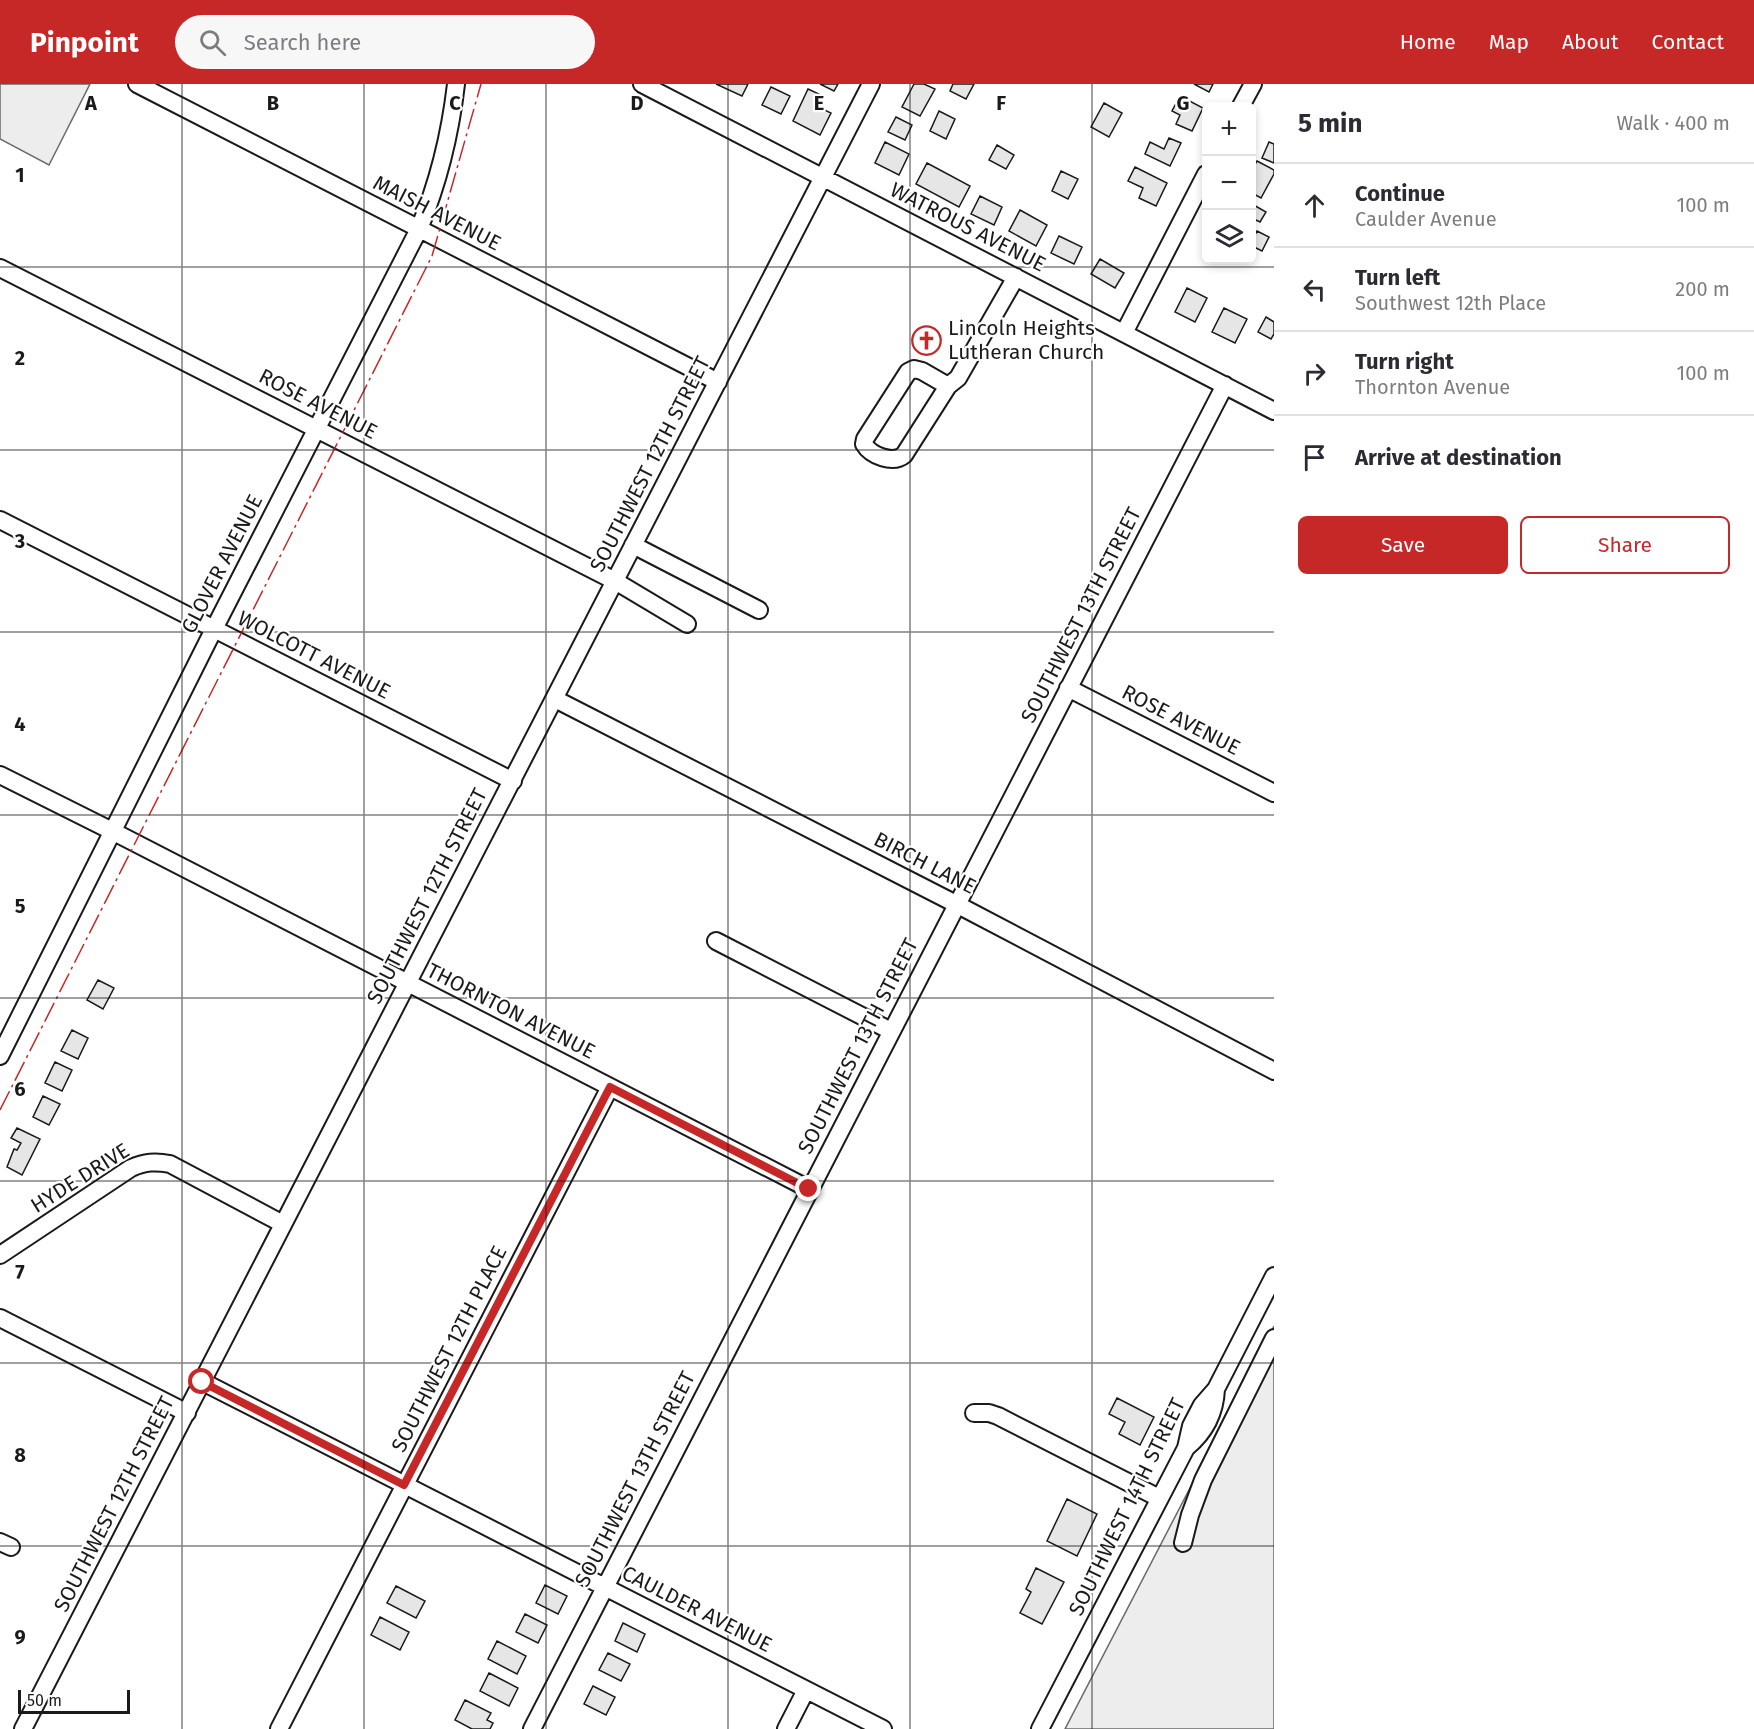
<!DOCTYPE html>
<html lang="en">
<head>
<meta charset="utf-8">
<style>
	body { margin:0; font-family:"Fira Sans",sans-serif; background:#f7f7f7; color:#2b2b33 }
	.controls { position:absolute; right:18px; top:18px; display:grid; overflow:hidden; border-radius:9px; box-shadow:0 3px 9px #0003 }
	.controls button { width:54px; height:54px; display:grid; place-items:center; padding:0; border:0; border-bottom:2px solid #e1e1e2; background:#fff; color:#2b2b33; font:30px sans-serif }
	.scale { position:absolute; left:18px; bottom:15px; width:112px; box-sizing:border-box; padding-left:6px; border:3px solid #1a1a1a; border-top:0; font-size:16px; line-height:21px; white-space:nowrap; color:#1a1a1a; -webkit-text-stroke:4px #fff; paint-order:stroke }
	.stop { position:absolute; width:18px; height:18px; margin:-14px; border:4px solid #c62828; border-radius:50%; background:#fff }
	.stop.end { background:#c62828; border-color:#fff; box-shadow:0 2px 6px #0008 }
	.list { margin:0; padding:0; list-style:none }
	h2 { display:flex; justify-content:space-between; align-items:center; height:78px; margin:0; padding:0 24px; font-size:26px }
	h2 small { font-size:20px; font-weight:400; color:#7c7c81 }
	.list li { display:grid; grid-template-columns:39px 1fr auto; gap:18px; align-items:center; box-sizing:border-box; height:84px; padding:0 24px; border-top:2px solid #e1e1e2 }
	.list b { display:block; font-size:22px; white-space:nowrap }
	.list p { margin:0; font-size:20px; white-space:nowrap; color:#7c7c81 }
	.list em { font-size:20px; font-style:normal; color:#7c7c81 }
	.actions { display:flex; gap:12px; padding:18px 24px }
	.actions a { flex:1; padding:14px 0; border:2px solid #c62828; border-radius:9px; text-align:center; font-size:21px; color:#c62828 }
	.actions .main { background:#c62828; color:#fff }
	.icon { flex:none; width:33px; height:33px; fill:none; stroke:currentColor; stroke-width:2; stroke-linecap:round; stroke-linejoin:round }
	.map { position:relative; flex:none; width:1274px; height:1645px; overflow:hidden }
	header { display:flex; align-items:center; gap:36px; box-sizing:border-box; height:84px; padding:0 30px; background:#c62828; color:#fff }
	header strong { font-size:28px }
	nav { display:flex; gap:33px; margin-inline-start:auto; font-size:21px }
	.search { width:420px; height:54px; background:#f7f7f7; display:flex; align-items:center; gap:15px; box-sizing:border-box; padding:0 21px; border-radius:33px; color:#7c7c81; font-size:22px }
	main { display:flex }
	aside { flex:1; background:#fff }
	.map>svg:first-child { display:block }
	.built { fill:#ededed; stroke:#6a6a6a; stroke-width:1.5 }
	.building { fill:#e6e6e6; stroke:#1a1a1a; stroke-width:1.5 }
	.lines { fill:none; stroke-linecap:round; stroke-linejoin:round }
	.minor-casing { stroke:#1a1a1a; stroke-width:20 }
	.minor { stroke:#fff; stroke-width:16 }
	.power { stroke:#c62828; stroke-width:1.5; stroke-dasharray:21 4.5 3 4.5; stroke-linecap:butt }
	.route { stroke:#c62828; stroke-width:8 }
	.grid { fill:none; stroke:#1a1a1a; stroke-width:1.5; stroke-opacity:0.55 }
	.labels { text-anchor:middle; stroke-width:4.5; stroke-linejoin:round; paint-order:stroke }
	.street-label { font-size:21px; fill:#1a1a1a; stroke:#fff }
	.poi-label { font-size:21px; fill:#1a1a1a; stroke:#fff; text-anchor:start }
	.grid-label { font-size:20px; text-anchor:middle; font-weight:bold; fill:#1a1a1a; stroke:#fff; stroke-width:4.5; stroke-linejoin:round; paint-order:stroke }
</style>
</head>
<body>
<header>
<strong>Pinpoint</strong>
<div class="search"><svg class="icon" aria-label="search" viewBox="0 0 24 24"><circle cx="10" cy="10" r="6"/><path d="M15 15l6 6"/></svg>Search here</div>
<nav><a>Home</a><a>Map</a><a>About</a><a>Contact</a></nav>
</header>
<main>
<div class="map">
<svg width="1274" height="1645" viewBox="0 0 1274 1645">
	<rect width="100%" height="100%" fill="#fff"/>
	<path class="built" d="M0 0H90L49 81 0 55Z
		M1274 1242V1645H1065Z"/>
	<path class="building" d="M716 0H748L742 12Z
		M820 0H838L834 7Z
		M914 0H924L935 5 920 32 902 23Z
		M953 0H974L966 15 950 7Z
		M1194 0H1213L1209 8Z
		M771 3 790 12 781 30 762 21Z
		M808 5 819 10 814 21 831 29 820 51 793 37Z
		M1180 12 1203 24 1192 47 1176 40 1180 31 1172 27Z
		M1104 19 1122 29 1109 53 1091 43Z
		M939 27 955 35 946 55 930 47Z
		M896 33 912 41 905 56 888 48Z
		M1169 54 1181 59 1170 82 1145 70 1150 58 1164 65Z
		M885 58 909 70 899 91 875 79Z
		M1269 58 1274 60V79L1262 74Z
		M997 61 1014 71 1006 85 989 76Z
		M1257 77 1274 86V90L1261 114 1252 109V86Z
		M927 79 970 102 959 123 916 100Z
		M1135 83 1167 99 1156 122 1139 114 1143 104 1128 97Z
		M1061 87 1078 95 1068 115 1052 107Z
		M980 112 1002 123 994 141 971 130Z
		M1252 120 1266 128 1260 138 1256 136 1252 143Z
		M1020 126 1047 141 1036 162 1009 147Z
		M1257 147 1269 153 1262 167 1252 162V157Z
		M1059 152 1082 163 1074 180 1051 169Z
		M1100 175 1124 189 1115 204 1091 190Z
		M1187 204 1207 214 1195 238 1175 228Z
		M1224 224 1247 235 1235 259 1212 248Z
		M1266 233 1274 238V250L1271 255 1258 248Z
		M98 896 114 904 103 925 87 916Z
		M72 946 88 954 78 975 61 967Z
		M55 978 72 986 62 1007 45 999Z
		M43 1012 60 1020 49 1041 33 1033Z
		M17 1044 40 1055 22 1091 7 1083 14 1065 17 1066 21 1059 11 1054Z
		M1117 1314 1154 1333 1140 1361 1119 1350 1125 1338 1109 1330Z
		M1067 1415 1097 1430 1077 1472 1047 1457Z
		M1036 1484 1064 1498 1042 1540 1020 1529 1031 1508 1026 1505Z
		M545 1501 567 1512 558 1530 536 1519Z
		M396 1502 425 1517 416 1534 387 1519Z
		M525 1530 547 1541 538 1559 516 1548Z
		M380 1533 409 1548 400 1566 371 1551Z
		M623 1539 645 1550 637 1568 615 1557Z
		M497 1557 526 1572 517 1590 488 1575Z
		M608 1569 630 1580 621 1597 599 1586Z
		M489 1589 518 1604 509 1622 480 1607Z
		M593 1602 615 1613 606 1631 584 1620Z
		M465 1616 491 1629 487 1636 493 1639 490 1645H472L455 1636Z"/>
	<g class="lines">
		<defs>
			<path id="minor" d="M137 0 718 298
				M642 0 1274 327
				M1241 22 1253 0
				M0 184 615 497 687 540
				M1124 249 1206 90
				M948 302 922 287 914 285 908 288 865 355 864 360C871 372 893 380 904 371L948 302 958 294 1016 193
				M0 436 513 697
				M633 461 759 526
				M1068 604 1274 709
				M555 615 956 820 1274 987
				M0 691 112 747 809 1105
				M716 857 891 947
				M0 972 214 545 419 145C439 97 450 52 456 0
				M0 1171 131 1084C145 1078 155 1077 170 1080L283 1140
				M0 1234 187 1329
				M203 1298 883 1645
				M974 1329H989L998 1332 1159 1414
				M1187 1363C1205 1348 1215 1329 1216 1305
				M0 1458 11 1463
				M1183 1459 1190 1431 1203 1396 1274 1254
				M23 1645 871 0
				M279 1645 610 1003
				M532 1645 1225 301
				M786 1645 806 1606
				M1040 1645 1186 1364 1191 1342 1202 1321 1216 1305 1274 1192"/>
		</defs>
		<use href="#minor" class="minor-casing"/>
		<use href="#minor" class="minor"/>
		<path class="power" d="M0 1026 432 172 481 0"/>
	</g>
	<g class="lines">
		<path class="route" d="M202 1298 404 1401 610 1003 809 1105"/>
	</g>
	<path class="grid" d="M182 0V1645M364 0V1645M546 0V1645M728 0V1645M910 0V1645M1092 0V1645M0 183H1274M0 366H1274M0 548H1274M0 731H1274M0 914H1274M0 1097H1274M0 1279H1274M0 1462H1274"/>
	<defs>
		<symbol id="church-ring" viewBox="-11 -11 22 22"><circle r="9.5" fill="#fff" stroke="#c62828" stroke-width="1.5"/><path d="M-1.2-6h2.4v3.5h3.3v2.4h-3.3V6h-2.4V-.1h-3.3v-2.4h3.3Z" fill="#c62828"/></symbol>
	</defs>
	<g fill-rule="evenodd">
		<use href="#church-ring" x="910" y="240" width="33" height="33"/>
	</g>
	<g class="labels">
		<g class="street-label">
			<text transform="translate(437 129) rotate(27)" y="7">MAISH AVENUE</text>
			<text transform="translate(968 143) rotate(27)" y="7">WATROUS AVENUE</text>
			<text transform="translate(318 320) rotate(27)" y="7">ROSE AVENUE</text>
			<text transform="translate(650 380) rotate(-63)" y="7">SOUTHWEST 12TH STREET</text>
			<text transform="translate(222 480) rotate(-63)" y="7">GLOVER AVENUE</text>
			<text transform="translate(1081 531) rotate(-63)" y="7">SOUTHWEST 13TH STREET</text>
			<text transform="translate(314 571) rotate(27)" y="7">WOLCOTT AVENUE</text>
			<text transform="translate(1181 636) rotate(27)" y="7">ROSE AVENUE</text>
			<text transform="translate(925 779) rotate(27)" y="7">BIRCH LANE</text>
			<text transform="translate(427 812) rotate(-63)" y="7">SOUTHWEST 12TH STREET</text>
			<text transform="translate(511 927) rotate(27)" y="7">THORNTON AVENUE</text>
			<text transform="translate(858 962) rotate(-63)" y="7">SOUTHWEST 13TH STREET</text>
			<text transform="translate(80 1094) rotate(-32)" y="7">HYDE DRIVE</text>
			<text transform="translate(449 1265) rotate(-63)" y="7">SOUTHWEST 12TH PLACE</text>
			<text transform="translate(635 1395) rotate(-63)" y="7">SOUTHWEST 13TH STREET</text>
			<text transform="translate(114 1420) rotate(-63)" y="7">SOUTHWEST 12TH STREET</text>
			<text transform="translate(1127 1423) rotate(-64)" y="7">SOUTHWEST 14TH STREET</text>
			<text transform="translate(697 1525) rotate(27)" y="7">CAULDER AVENUE</text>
		</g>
		<g class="poi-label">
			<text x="948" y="251">Lincoln Heights<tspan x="948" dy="24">Lutheran Church</tspan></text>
		</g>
	</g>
	<g class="grid-label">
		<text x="91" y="26">A</text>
		<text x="273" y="26">B</text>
		<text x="455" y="26">C</text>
		<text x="637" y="26">D</text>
		<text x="819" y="26">E</text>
		<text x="1001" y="26">F</text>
		<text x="1183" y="26">G</text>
		<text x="20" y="98">1</text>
		<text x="20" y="281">2</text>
		<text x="20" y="464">3</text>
		<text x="20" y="647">4</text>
		<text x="20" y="829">5</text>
		<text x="20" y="1012">6</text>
		<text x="20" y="1195">7</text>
		<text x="20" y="1378">8</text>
		<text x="20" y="1560">9</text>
	</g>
</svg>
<div class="controls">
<button>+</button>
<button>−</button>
<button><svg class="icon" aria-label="layers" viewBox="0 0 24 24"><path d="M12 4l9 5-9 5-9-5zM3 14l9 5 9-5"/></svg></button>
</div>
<div class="scale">50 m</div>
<div class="stop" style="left:202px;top:1298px"></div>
<div class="stop end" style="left:809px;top:1105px"></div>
</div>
<aside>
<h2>5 min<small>Walk · 400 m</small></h2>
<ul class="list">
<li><svg class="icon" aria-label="ahead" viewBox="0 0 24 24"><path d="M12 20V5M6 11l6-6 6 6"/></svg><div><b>Continue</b><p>Caulder Avenue</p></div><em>100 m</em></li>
<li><svg class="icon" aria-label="left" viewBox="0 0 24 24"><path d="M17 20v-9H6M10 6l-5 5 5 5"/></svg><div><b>Turn left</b><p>Southwest 12th Place</p></div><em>200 m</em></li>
<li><svg class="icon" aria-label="right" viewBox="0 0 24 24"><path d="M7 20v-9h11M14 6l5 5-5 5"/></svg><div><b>Turn right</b><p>Thornton Avenue</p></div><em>100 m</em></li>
<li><svg class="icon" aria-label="arrive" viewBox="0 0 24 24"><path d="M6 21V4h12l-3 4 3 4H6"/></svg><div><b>Arrive at destination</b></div></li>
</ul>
<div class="actions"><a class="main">Save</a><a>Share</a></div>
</aside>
</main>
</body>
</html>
